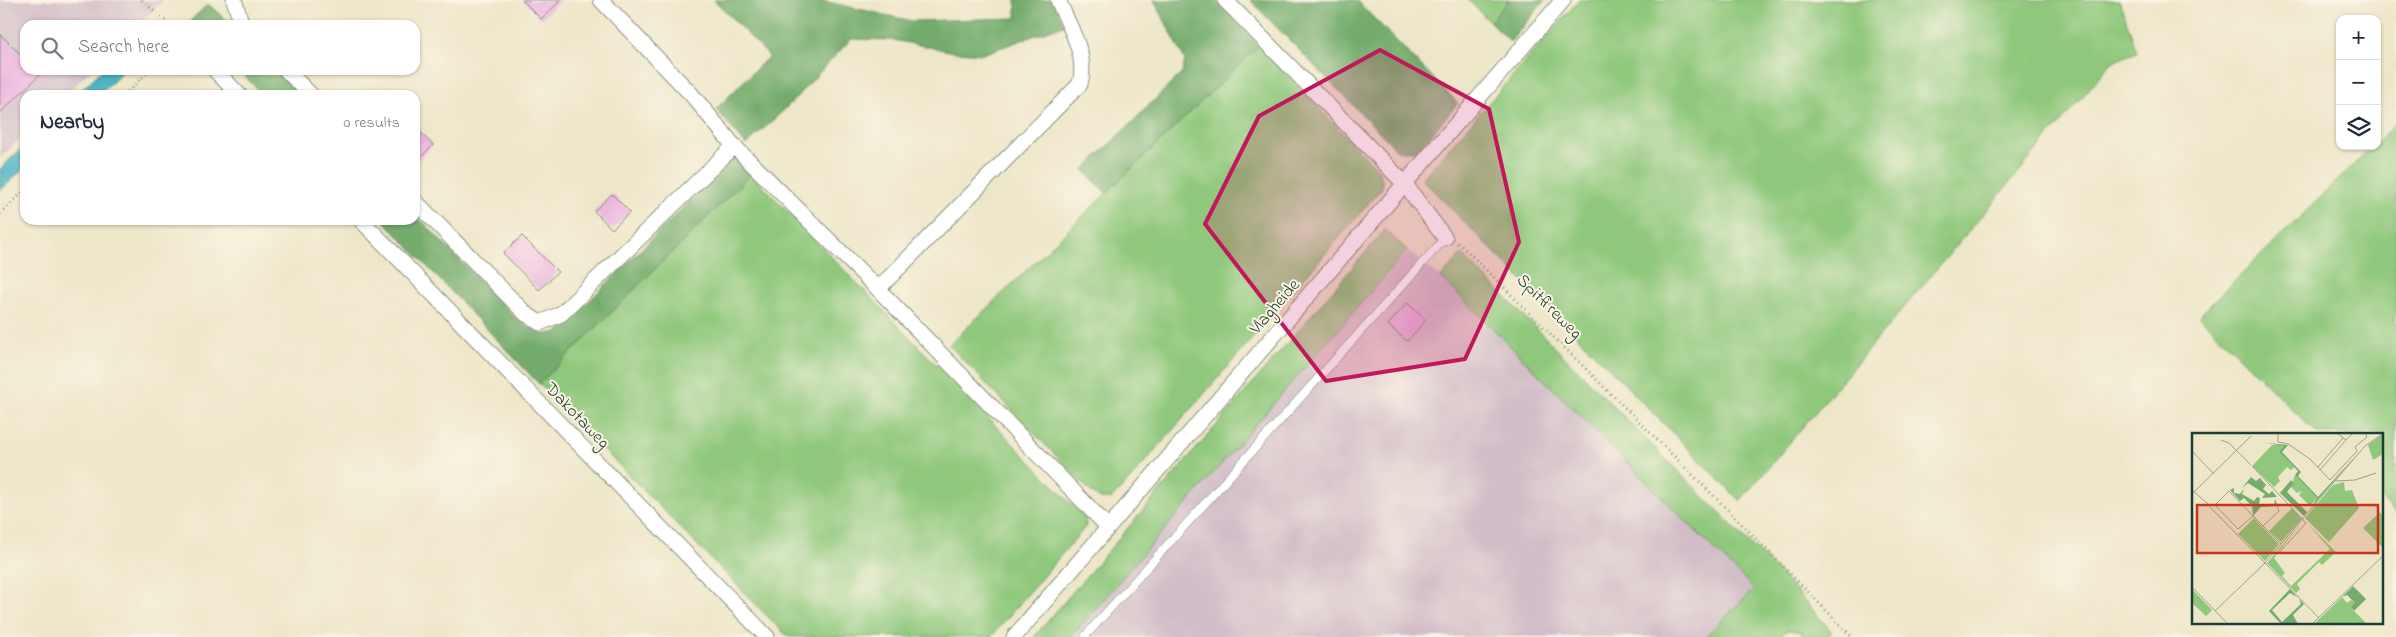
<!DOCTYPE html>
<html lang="en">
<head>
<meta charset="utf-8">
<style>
	body { margin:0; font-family:"Indie Flower",sans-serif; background:#f6f6f7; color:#1f2937 }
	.controls { position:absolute; right:15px; top:15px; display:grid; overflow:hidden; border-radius:10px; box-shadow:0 1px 4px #0004 }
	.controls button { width:45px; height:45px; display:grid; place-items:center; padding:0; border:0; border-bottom:1px solid #e0e1e3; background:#fff; color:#1f2937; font:25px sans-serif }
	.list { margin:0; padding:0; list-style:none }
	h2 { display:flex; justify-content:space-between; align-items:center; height:65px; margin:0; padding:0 20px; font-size:21px }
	h2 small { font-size:16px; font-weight:400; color:#747a83 }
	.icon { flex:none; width:28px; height:28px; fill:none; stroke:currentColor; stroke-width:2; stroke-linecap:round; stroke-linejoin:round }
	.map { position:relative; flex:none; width:2396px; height:637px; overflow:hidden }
	.search { position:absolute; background:#fff; box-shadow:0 1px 4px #0004; left:20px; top:20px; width:400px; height:55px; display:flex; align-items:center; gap:12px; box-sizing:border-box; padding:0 18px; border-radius:15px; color:#747a83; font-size:19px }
	.panel { position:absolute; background:#fff; box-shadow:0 1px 4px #0004; left:20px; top:90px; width:400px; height:135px; border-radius:15px }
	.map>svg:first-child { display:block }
	.industrial { fill:#d2bdc8 }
	.green { fill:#8fc87c; stroke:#578258 }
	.forest { fill:#73ac6c; stroke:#497450 }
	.water { fill:#42adc1; stroke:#30757a }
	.building { fill:#eaaddf }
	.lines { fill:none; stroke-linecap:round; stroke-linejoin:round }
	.service-casing { stroke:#86927e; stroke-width:9 }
	.minor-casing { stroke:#86927e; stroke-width:17 }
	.path { stroke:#86927e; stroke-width:3; stroke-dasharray:1 4; stroke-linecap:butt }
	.service { stroke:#fff; stroke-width:8 }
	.minor { stroke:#fff; stroke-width:15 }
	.marked { fill:#c2185b; fill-opacity:0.2; stroke:#c2185b; stroke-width:4; stroke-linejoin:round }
	.labels { text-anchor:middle; stroke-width:4; stroke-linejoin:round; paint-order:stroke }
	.street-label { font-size:18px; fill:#1f3d34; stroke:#fcf5e5 }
	.inset-road { fill:none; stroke:#9ba28d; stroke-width:1 }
	.view { fill:#c8321e; fill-opacity:0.15; stroke:#c8321e; stroke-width:2.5 }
	.inset-edge { fill:none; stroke:#1f3d34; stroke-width:2.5 }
</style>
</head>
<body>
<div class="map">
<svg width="2396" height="637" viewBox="0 0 2396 637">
	<rect width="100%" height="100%" fill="#fcf5e5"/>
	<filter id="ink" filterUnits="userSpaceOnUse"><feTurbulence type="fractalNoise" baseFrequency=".02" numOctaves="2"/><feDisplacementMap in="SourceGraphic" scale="10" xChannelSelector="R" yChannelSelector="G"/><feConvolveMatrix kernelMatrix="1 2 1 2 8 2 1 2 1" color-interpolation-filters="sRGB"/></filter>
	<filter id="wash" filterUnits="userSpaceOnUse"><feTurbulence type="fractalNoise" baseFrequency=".0096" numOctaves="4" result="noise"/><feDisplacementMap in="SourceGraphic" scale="20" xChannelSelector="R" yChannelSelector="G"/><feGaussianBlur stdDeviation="1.12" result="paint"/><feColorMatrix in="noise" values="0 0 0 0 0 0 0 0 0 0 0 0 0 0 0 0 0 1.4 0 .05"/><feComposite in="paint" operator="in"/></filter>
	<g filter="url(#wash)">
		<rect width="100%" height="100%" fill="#ede6c8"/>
		<path class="industrial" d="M0 0H164L138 25H25V70H91L65 95H25V134L0 158Z
			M1407 250 1441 277 1755 589 1705 637H1071Z"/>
		<path class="green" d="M1468 0H1509L1490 22Z
			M1579 0H2119L2137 52 2112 62 1740 501 1422 179Z
			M1259 46 1378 170 1382 180V188L1133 476 1111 499H1101L1092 493 949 345Z
			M2396 123V514L2382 500V434H2317L2199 316 2373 146H2377V142Z
			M751 174 1085 518 1086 526 991 637H788L539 384Z
			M1385 230 1407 250 1071 637H1034Z
			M1462 254 1791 585 1832 632 1826 637H1802V632L1788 630 1779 637H1705L1754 589 1441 277Z"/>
		<path class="forest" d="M714 0H819L912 21 1016 18V0H1053L1064 25 983 54 955 52 893 40 851 39 786 108 746 145 716 109 769 56Z
			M1154 0H1215L1259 46 1106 193 1083 170 1182 73 1185 60Z
			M1250 0H1356L1458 103 1418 151H1398Z
			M1509 0H1545L1510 42 1490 22Z
			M208 4 232 25H196L191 20Z
			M239 70H275L300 95H263Z
			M735 156 751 174 539 384 383 220H415V214L517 319C532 330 541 338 559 331Z"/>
		<path class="water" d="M102 70H125L99 95H76Z
			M25 145V167L0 191V169Z"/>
		<g id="blocks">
			<path class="building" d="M522 0H561L541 19Z
				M0 34 25 59V70H45L0 113Z
				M415 127 433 145 415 163Z
				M612 194 630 212 612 229 594 211Z
				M522 236 558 272 539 290 503 253Z
				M1407 303 1426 320 1407 341 1388 325Z"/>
		</g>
	</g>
	<g filter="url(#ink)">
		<use href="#blocks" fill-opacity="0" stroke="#86927e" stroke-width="1"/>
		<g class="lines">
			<defs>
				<path id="service" d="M1086 635 1445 238"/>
				<path id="minor" d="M234 0 242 25
					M1225 0 1404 183 1445 238
					M215 70 239 95
					M286 70 311 95
					M734 146 878 289 1108 527
					M415 201 526 314 540 323 561 314 734 146 692 95 601 0
					M361 220 767 637
					M878 289 1080 84C1088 55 1069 26 1058 0
					M1014 637 1563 0"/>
			</defs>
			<use href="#service" class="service-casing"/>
			<use href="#minor" class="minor-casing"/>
			<path class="path" d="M142 0 170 25
				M124 95 150 70
				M0 214 25 190
				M1457 243 1461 245 1722 504 1852 637"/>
			<use href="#service" class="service"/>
			<use href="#minor" class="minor"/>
		</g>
	</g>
	<path class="marked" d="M1380 50 1489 109 1519 242 1465 359 1326 381 1205 224 1259 116Z"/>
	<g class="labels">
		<g class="street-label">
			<text transform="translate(1274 306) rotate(-49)" y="6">Vlagheide</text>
			<text transform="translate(1550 306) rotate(45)" y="6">Spitfireweg</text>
			<text transform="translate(578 415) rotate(46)" y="6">Dakotaweg</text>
		</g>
	</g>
	<g transform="translate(2192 433)">
		<rect width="191" height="191" fill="#ede6c8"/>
		<path d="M191 1V21L181 27 176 12ZM80 12H93L87 19 102 34 99 37 95 34 86 44 88 48 82 54 60 33ZM103 42 125 65 118 73 107 62 110 58 105 60 99 54ZM152 49 153 58 160 57 167 75 137 109 113 85 141 52ZM100 75 110 86 89 109 77 98ZM188 79 191 83V115L171 95ZM62 85 87 111 73 128 46 101ZM110 89 82 125 93 140 90 143 99 153 138 116 116 91 144 119 130 132 127 129 105 151 108 156 104 160 75 130ZM0 156 20 177 14 183 0 170ZM150 164 155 170 159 167 163 170 159 175 175 191H122Z" fill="#8fc87c"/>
		<path d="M74 10 96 12 90 19 109 39 106 43 126 64 166 20 119 75 125 65 103 42 106 38 87 19 92 13ZM59 44 64 48 68 45 74 52 71 56 77 61 80 58 85 64 70 65 73 61 56 50 50 55ZM99 47 102 50 95 59 115 79 112 83 88 60ZM42 55V60L48 61 52 56 50 61 62 68 65 64 68 65 67 72 82 73 83 67 86 73 69 74 61 83 60 73 52 65 48 68 38 57ZM161 153 174 166 162 178 159 174 163 170 155 162 150 164ZM98 156 105 164 98 160 80 177 90 189 109 171 107 166 112 171 101 182 106 191H89L77 178Z" fill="#73ac6c"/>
		<path class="inset-road" d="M86 0V9L96 11 118 26 138 47 165 18M103 0H139M145 0 154 7 161 0M29 7 37 10 59 32M0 18 21 40M165 18 163 14 175 4 173 0M60 33 114 90 87 120M126 34 151 5M128 37 154 7M143 48 163 47 184 40M0 57 16 71M37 58 61 83 46 96 23 72ZM2 59 59 3M18 74 127 185M61 83 89 111M71 93 87 78 83 67M0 154 36 191M23 178 72 131 173 13 192 0M120 191 192 122"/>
		<path class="view" d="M5 72H186V120H5Z"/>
		<rect width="191" height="191" class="inset-edge"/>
	</g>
</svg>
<div class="controls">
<button>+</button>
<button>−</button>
<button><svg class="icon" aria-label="layers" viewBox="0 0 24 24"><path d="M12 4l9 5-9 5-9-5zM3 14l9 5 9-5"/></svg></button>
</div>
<div class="search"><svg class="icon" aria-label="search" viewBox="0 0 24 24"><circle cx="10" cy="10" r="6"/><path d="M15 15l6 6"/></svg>Search here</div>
<section class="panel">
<h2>Nearby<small>0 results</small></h2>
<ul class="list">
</ul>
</section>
</div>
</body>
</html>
